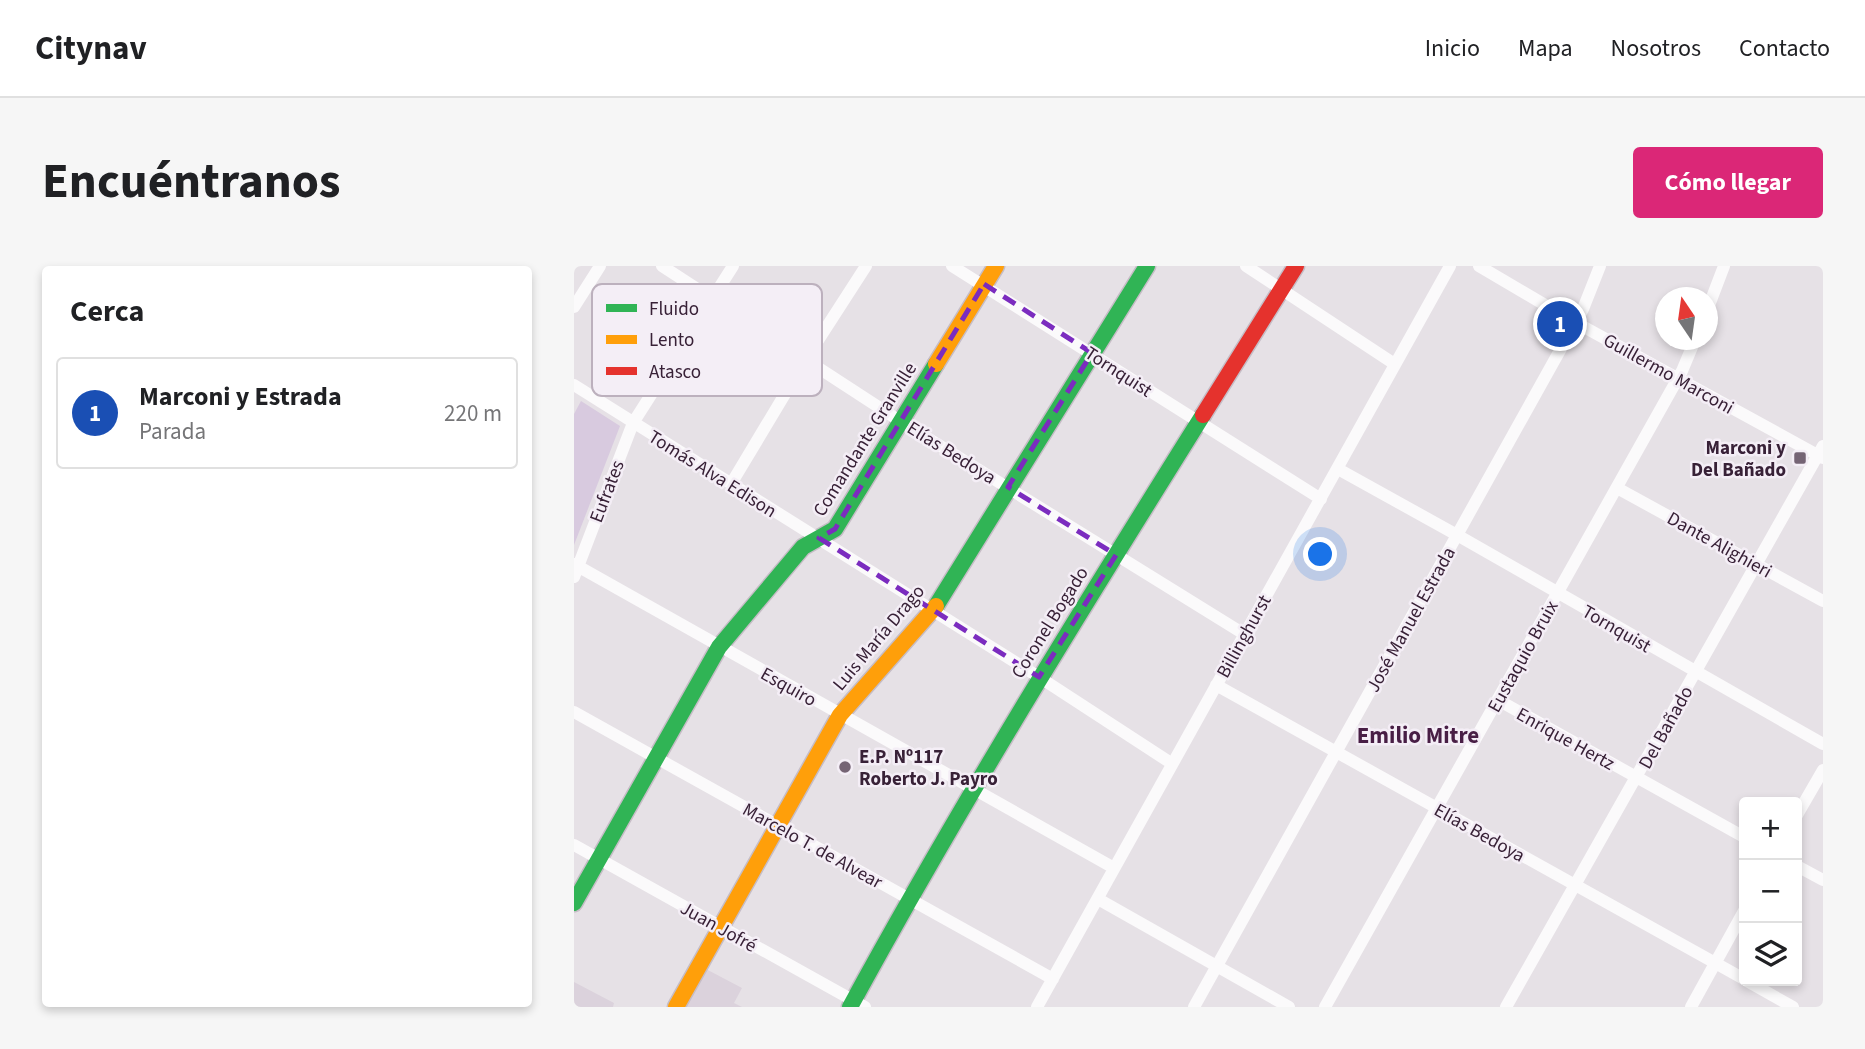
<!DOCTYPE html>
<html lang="es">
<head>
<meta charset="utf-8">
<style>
	body { margin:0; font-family:"Source Sans 3",sans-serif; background:#f6f6f6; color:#202124 }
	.controls { position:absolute; right:21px; bottom:21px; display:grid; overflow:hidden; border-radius:7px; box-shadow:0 4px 10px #0003 }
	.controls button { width:63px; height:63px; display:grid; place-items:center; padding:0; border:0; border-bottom:2px solid #e0e0e0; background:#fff; color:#202124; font:35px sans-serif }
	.compass { position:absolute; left:1081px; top:21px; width:63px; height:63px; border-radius:50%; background:#fff; box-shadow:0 4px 10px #0003; rotate:347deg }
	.you { position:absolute; left:747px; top:289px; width:24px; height:24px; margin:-18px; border:5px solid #fff; border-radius:50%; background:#1a73e8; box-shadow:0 0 0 10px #1a73e833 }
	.badge { display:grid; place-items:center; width:46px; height:46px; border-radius:50%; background:#db2777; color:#fff; font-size:23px; font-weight:700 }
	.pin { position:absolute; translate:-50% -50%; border:4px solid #fff; box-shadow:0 2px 7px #0006 }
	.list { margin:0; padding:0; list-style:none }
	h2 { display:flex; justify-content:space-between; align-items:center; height:91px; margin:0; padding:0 28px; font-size:30px }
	h2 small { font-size:23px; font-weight:400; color:#757577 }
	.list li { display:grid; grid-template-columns:46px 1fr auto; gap:21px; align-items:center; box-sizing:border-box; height:112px; margin:0 14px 14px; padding:0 14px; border:2px solid #e0e0e0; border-radius:7px }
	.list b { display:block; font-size:26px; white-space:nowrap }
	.list p { margin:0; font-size:23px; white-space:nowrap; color:#757577 }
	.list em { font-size:23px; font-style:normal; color:#757577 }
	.icon { flex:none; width:38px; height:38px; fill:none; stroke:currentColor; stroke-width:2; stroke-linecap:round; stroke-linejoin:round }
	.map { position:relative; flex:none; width:1249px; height:741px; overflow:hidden; border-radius:7px }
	header { display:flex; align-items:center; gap:42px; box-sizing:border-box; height:98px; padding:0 35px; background:#fff; border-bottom:2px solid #e0e0e0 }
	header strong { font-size:33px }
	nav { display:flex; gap:38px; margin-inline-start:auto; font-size:24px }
	.intro { display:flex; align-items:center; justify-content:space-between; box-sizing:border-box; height:168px; padding:0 42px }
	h1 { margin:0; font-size:49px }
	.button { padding:18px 32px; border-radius:7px; background:#db2777; color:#fff; font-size:24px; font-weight:700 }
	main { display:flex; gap:42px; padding:0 42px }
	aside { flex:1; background:#fff; border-radius:7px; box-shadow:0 4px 10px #0003 }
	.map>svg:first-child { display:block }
	.built { fill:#dbd2dc }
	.green { fill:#d8cadf }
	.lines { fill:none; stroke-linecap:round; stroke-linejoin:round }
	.fast-casing { stroke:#c6bdc6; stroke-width:19 }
	.slow-casing { stroke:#c6bdc6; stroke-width:19 }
	.jam-casing { stroke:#c6bdc6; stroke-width:19 }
	.street { stroke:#fbfafb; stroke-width:12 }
	.fast { stroke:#30b455; stroke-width:16 }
	.slow { stroke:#ff9f0a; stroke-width:16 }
	.jam { stroke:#e5322d; stroke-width:16 }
	.marked { fill:none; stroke:#7b2cbf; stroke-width:5; stroke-dasharray:14 9; stroke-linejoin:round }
	.poi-dot { fill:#756474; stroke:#f4eef6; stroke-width:2.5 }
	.labels { text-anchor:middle; stroke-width:5; stroke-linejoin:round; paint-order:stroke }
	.street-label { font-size:19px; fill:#382137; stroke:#f4eef6 }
	.poi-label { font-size:19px; font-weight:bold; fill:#382137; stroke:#f4eef6; text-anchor:end }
	.quarter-label { font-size:23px; font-weight:bold; fill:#481e45; stroke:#f4eef6 }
	.key { fill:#f4eef6; stroke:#bcb0bd; stroke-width:2 }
	.key-label { font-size:19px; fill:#382137 }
</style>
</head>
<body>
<header>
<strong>Citynav</strong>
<nav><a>Inicio</a><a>Mapa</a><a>Nosotros</a><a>Contacto</a></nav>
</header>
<div class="intro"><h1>Encuéntranos</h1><a class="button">Cómo llegar</a></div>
<main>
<aside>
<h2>Cerca<small></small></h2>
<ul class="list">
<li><span class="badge" style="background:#1a4fb4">1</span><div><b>Marconi y Estrada</b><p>Parada</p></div><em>220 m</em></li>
</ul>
</aside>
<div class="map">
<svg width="1249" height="741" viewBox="0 0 1249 741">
	<rect width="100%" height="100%" fill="#e6e1e6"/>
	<path class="built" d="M130 702 168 722 160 737 168 741H108Z
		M0 716 40 737 39 741H0Z"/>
	<path class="green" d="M7 135 46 160 0 279V148Z"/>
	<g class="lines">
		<defs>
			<path id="fast" d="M362 340 573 0
				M0 637 145 381 229 281 261 263 362 98
				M276 741C386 539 507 344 629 149"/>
			<path id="slow" d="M362 98 422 0
				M102 741 266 449 362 340"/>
			<path id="jam" d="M629 149 722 0"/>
		</defs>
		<use href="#fast" class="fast-casing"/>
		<use href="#slow" class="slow-casing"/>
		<use href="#jam" class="jam-casing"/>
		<path class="street" d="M88 0 326 155 670 368
			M378 0 747 233
			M672 0 819 97
			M905 0 988 49 1249 192
			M0 41 26 0
			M1134 42 1150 0
			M0 119 465 411 597 497
			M764 203 883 269 1249 478
			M157 218 232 93 292 0
			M1043 222 1249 335
			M0 298 540 602
			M0 311 59 157 159 0
			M642 419 1170 713
			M924 434 1170 571
			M0 446 479 713
			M1223 549 1249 504
			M0 579 291 741
			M1223 600 1249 614
			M524 633 715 741
			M1173 715 1219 741
			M463 741 876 0
			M620 741 1009 43 1026 0
			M751 741 1108 105 1121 74
			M932 741 1249 180
			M1117 741 1170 645"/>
		<use href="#fast" class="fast"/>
		<use href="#slow" class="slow"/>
		<use href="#jam" class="jam"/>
	</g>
	<path class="marked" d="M410 18 518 87 434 221 542 289 465 411 245 272 261 263Z"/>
	<g class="poi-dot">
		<rect x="1219" y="185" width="14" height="14" rx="3.5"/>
		<circle cx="271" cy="501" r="7"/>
	</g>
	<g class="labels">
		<g class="street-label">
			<text transform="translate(545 105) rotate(33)" y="7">Tornquist</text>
			<text transform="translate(1095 107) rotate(29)" y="7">Guillermo Marconi</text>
			<text transform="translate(290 173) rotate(-58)" y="7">Comandante Granville</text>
			<text transform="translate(378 186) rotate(32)" y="7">Elías Bedoya</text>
			<text transform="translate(139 207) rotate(32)" y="7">Tomás Alva Edison</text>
			<text transform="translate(32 225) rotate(-69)" y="7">Eufrates</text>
			<text transform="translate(1146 278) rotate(29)" y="7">Dante Alighieri</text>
			<text transform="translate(836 353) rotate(-61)" y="7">José Manuel Estrada</text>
			<text transform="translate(475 356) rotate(-58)" y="7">Coronel Bogado</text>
			<text transform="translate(1043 362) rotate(30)" y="7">Tornquist</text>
			<text transform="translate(669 370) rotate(-61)" y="7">Billinghurst</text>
			<text transform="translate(304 371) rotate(-50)" y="7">Luis María Drago</text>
			<text transform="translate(948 390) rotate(-61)" y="7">Eustaquio Bruix</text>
			<text transform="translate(215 420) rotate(29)" y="7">Esquiro</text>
			<text transform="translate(1091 461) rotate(-61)" y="7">Del Bañado</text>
			<text transform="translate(992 472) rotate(29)" y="7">Enrique Hertz</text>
			<text transform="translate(906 566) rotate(29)" y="7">Elías Bedoya</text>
			<text transform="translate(239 579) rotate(29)" y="7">Marcelo T. de Alvear</text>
			<text transform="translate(145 660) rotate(29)" y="7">Juan Jofré</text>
		</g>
		<g class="poi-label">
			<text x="1212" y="188">Marconi y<tspan x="1212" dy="22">Del Bañado</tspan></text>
			<text x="285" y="497" text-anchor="start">E.P. Nº117<tspan x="285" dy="22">Roberto J. Payro</tspan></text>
		</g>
		<g class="quarter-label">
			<text x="844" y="477">Emilio Mitre</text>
		</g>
	</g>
	<rect x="18" y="18" width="230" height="112" rx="10" class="key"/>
	<rect x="32" y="38" width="31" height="8" fill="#30b455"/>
	<rect x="32" y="69" width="31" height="9" fill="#ff9f0a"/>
	<rect x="32" y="101" width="31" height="8" fill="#e5322d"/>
	<g class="key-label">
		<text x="75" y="49">Fluido</text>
		<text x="75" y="80">Lento</text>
		<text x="75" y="112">Atasco</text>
	</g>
</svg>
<div class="controls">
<button>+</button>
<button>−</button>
<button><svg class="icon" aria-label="layers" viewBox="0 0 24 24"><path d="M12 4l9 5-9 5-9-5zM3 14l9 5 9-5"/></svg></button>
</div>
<svg class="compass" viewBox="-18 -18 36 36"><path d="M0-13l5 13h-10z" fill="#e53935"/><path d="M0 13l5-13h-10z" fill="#757577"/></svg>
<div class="you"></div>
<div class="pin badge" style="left:986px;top:58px;background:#1a4fb4">1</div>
</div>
</main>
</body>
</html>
